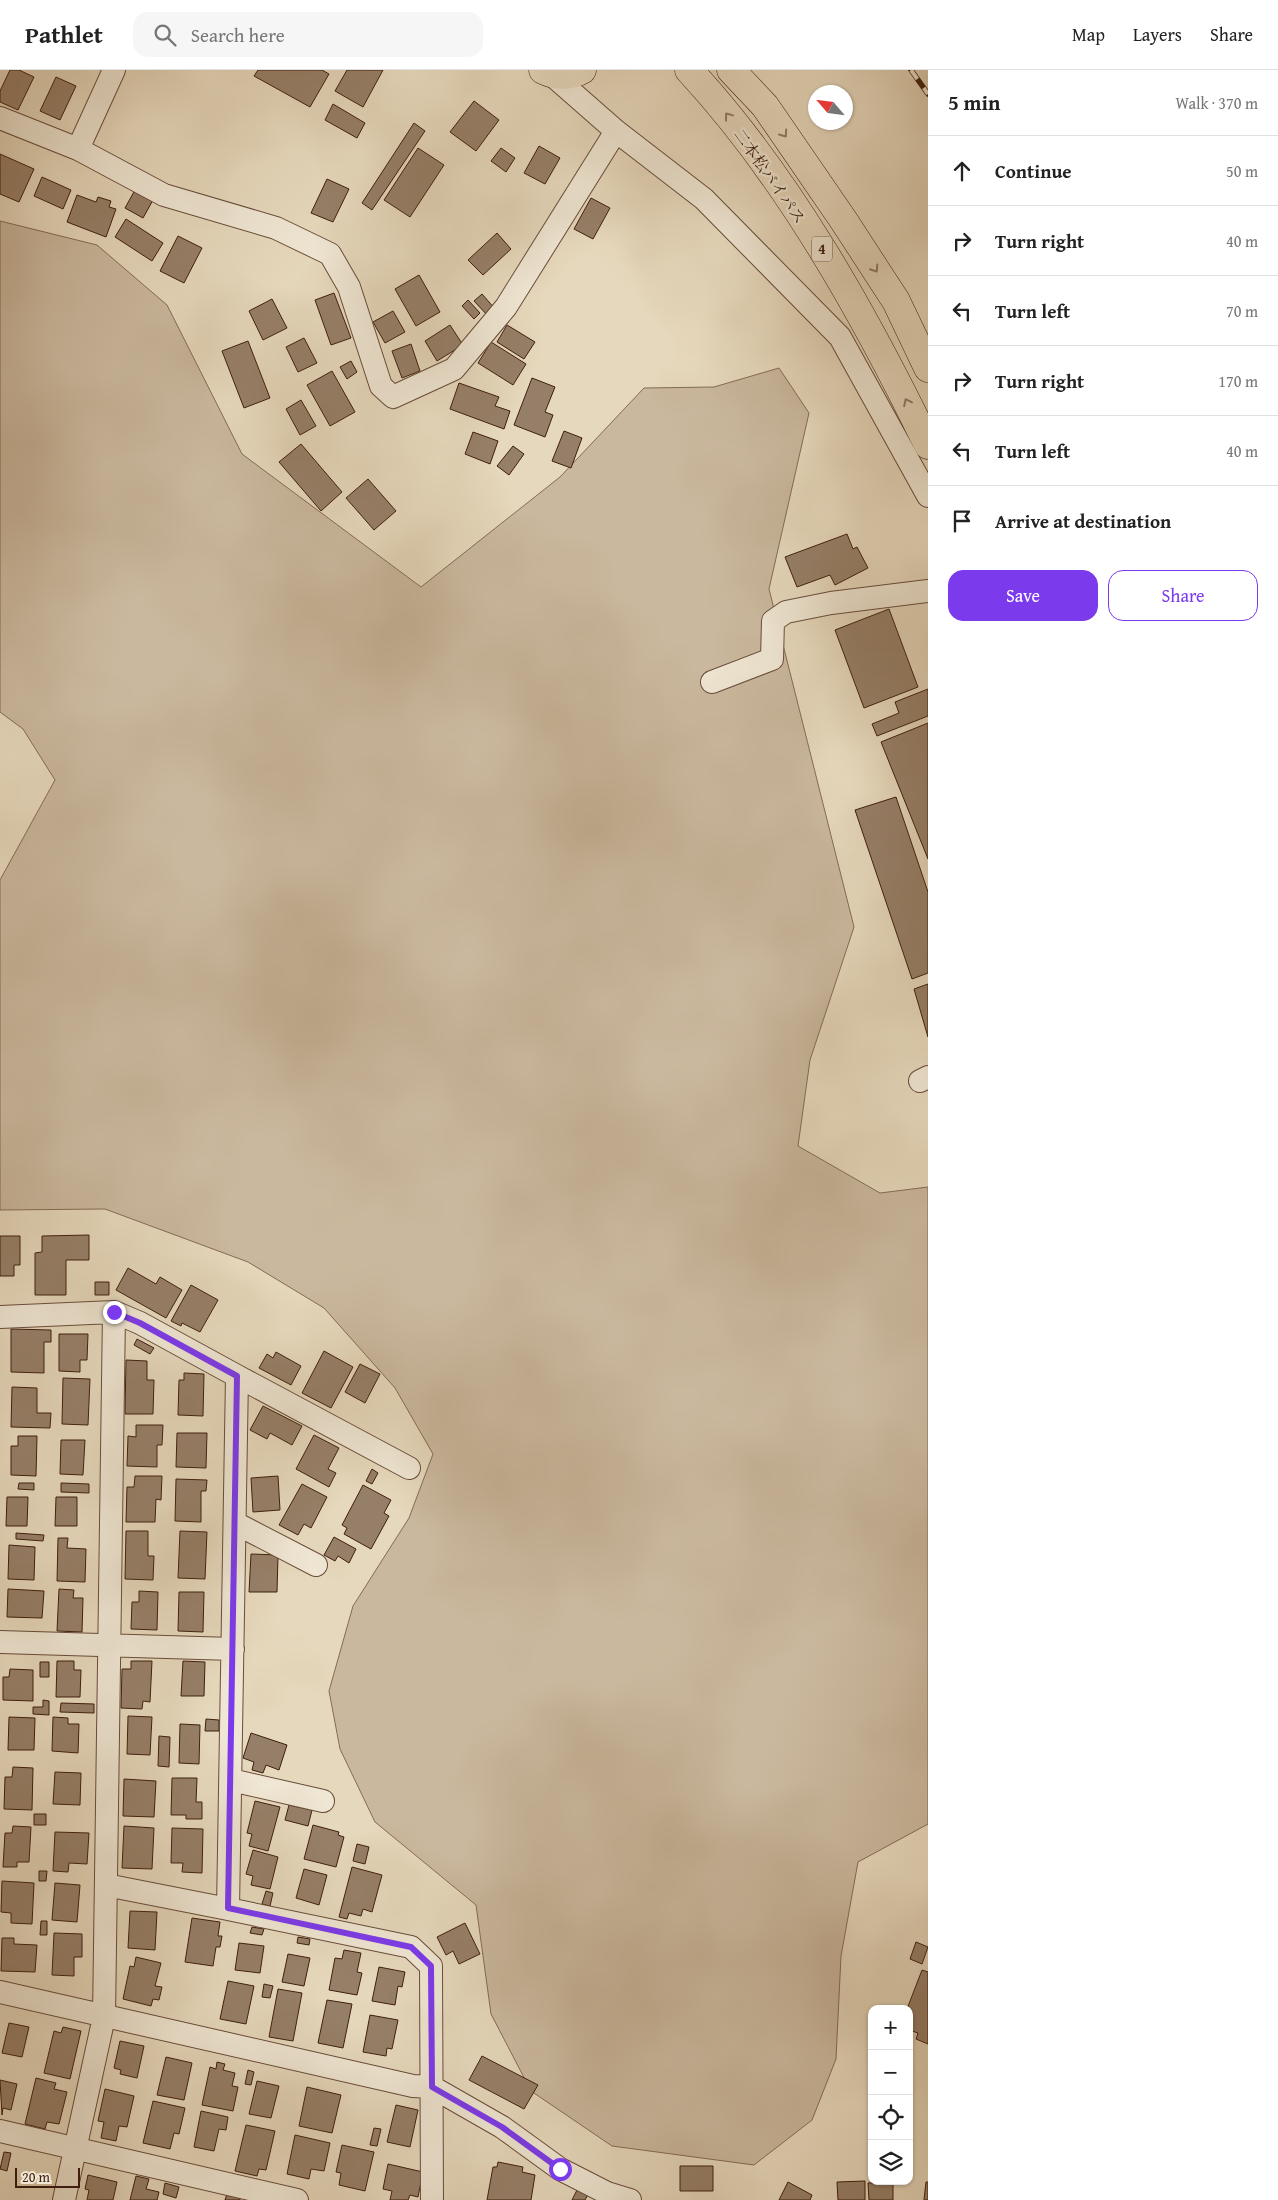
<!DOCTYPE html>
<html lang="en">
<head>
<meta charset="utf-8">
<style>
	body { margin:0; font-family:"Gentium Book Plus","Noto Serif JP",serif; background:#f6f6f6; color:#222 }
	.controls { position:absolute; right:15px; bottom:15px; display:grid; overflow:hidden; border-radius:10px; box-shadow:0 1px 4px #0004 }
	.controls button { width:45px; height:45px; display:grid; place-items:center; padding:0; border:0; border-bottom:1px solid #e0e0e0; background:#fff; color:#222; font:25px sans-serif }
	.compass { position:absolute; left:808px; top:15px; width:45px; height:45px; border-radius:50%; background:#fff; box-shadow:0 1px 4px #0004; rotate:298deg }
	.scale { position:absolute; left:15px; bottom:12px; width:65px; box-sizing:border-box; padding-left:5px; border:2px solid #3f1e0e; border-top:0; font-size:14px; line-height:18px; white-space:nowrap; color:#3f1e0e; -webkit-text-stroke:4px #efe6d3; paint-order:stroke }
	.stop { position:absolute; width:15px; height:15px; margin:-11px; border:4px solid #7c3aed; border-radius:50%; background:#fff }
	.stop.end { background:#7c3aed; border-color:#fff; box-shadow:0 1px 5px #0008 }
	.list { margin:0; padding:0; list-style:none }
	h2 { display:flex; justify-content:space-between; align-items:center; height:65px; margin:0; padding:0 20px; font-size:21px }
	h2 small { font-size:16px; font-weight:400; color:#767676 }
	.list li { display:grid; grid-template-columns:32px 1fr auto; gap:15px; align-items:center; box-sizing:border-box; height:70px; padding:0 20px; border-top:1px solid #e0e0e0 }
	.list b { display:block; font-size:19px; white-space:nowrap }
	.list em { font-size:16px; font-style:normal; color:#767676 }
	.actions { display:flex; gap:10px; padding:15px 20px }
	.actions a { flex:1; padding:11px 0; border:1px solid #7c3aed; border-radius:15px; text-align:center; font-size:18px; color:#7c3aed }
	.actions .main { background:#7c3aed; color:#fff }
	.icon { flex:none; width:28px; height:28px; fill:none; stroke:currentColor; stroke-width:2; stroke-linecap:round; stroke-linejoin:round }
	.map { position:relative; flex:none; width:928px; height:2130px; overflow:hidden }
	header { display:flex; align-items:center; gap:30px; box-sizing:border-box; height:70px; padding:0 25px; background:#fff; border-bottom:1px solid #e0e0e0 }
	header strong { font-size:24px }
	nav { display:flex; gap:28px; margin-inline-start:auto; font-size:18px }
	.search { width:350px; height:45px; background:#f6f6f6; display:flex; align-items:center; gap:12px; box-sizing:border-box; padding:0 18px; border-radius:15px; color:#767676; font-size:19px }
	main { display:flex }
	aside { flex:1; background:#fff }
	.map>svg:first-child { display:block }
	.green { fill:#cab89e; stroke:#846b56 }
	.building { fill:#967f68; stroke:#3f1e0e }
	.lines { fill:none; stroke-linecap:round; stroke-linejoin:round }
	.minor-casing { stroke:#694c3a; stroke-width:24 }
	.major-casing { stroke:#3f1e0e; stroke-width:29 }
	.highway-casing { stroke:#3f1e0e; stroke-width:29 }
	.minor { stroke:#efe6d3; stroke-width:22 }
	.major { stroke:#e6d8bc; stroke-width:28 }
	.highway { stroke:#e6d8bc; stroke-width:28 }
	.rail-casing { stroke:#3f1e0e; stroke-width:5.5 }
	.rail { stroke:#efe6d3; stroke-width:4; stroke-dasharray:11; stroke-linecap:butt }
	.oneway { stroke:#927b65 }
	.route { stroke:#7c3aed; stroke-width:6 }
	.labels { text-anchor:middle; stroke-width:5; stroke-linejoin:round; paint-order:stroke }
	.shield { fill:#efe6d3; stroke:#745a49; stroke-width:1 }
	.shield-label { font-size:15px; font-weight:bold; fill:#3f1e0e }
	.street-label { font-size:16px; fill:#3f1e0e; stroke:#efe6d3 }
</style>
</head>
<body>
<header>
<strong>Pathlet</strong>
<div class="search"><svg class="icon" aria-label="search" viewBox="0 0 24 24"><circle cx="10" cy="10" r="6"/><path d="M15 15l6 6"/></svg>Search here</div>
<nav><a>Map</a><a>Layers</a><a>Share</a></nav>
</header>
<main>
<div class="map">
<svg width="928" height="2130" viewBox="0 0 928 2130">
	<rect width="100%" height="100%" fill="#e6d8bc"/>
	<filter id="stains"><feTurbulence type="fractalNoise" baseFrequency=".004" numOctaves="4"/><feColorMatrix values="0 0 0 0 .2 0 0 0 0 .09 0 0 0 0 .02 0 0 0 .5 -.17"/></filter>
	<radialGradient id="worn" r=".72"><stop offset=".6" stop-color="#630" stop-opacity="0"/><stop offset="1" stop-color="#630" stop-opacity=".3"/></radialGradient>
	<path class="green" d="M0 151 97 175 167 235 242 384 421 517 560 407 644 318 714 317 779 298 809 343 769 519 854 857 810 990 798 1076 880 1123 928 1117V1754L858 1792 841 1886 836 1989 812 2050 754 2095 612 2076 531 2021 491 1944 476 1835 375 1752 340 1679 329 1621 353 1536 409 1448 433 1384 395 1318 324 1238 248 1192 105 1139 0 1140V810L55 710 23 659 0 642Z"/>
	<path class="building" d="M10 0H19L34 7 18 40 0 32V21Z
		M258 0H322L329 4 310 37 254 6Z
		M347 0H383L363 37 335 21Z
		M56 7 76 16 60 50 40 41Z
		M474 31 499 50 476 81 450 62Z
		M333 34 365 53 357 68 325 50Z
		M414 53 425 61 372 140 362 133Z
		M539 76 560 88 545 114 524 103Z
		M418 78 444 95 410 147 384 130Z
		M501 78 515 88 506 102 491 91Z
		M0 84 34 99 19 132 0 124Z
		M42 107 71 120 63 139 34 126Z
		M327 109 349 119 333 152 311 143Z
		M135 120 153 130 143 148 125 138Z
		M77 125 96 132 98 127 111 131 109 137 116 139 106 167 67 152Z
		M591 128 610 138 593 169 574 159Z
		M126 149 163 173 152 191 115 167Z
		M497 163 511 179 483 205 468 190Z
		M178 166 202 178 184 213 160 201Z
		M419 205 440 242 416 256 395 219Z
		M334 223 351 268 331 275 315 230Z
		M482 224 496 240 489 247 474 231Z
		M272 229 287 258 263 270 249 241Z
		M468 230 480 243 474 249 462 236Z
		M393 241 405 262 385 273 373 252Z
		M450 255 463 275 437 291 425 271Z
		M507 255 535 272 524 289 497 272Z
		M304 268 317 293 298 302 286 277Z
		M248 271 270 328 244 338 222 281Z
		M491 272 526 294 513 315 478 293Z
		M411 274 420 301 402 308 392 281Z
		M351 291 357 302 347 309 340 297Z
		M332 301 355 342 330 356 307 315Z
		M532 308 555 317 545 342 553 345 545 367 514 355Z
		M459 313 499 327 495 336 510 341 504 359 450 339Z
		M301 330 316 356 300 365 286 339Z
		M564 361 582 368 571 398 552 391Z
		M473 362 498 371 490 394 465 384Z
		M301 374 342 422 321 441 279 392Z
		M513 376 524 384 509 405 497 396Z
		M368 409 396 441 374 460 346 428Z
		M847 464 853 479 857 477 868 498 835 515 830 505 797 517 785 487Z
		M889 539 918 617 864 638 835 560Z
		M928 619V646L877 666 872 654 899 643 895 632Z
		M928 653V789L881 672Z
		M896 727 928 822V903L912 909 855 740Z
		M928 914V967L914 919Z
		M89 1165V1190H66V1225H35V1183L42 1182V1166Z
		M0 1166H20V1195H14V1206H0Z
		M128 1198 156 1214 160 1207 182 1220 166 1248 116 1220Z
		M95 1212H109V1225H95Z
		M191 1215 218 1230 200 1262 182 1253 181 1256 171 1251Z
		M11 1259 51 1260V1272H44V1303L11 1302Z
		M59 1264H88L87 1290H80V1302L59 1301Z
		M137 1269 154 1278 150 1284 134 1275Z
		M324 1281 353 1297 331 1338 302 1323Z
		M276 1282 301 1296 291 1315 259 1298 267 1284 273 1288Z
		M126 1290 147 1291V1310H154L153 1344H125Z
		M360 1294 380 1304 365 1333 345 1322Z
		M184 1303 204 1304 203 1346 178 1345 179 1310H184Z
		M63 1308 90 1309 88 1355 62 1354Z
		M12 1317 37 1318V1343H51L50 1358 11 1357Z
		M263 1336 302 1356 292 1375 270 1363 267 1369 250 1360Z
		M136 1355H163L162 1375H157V1397L127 1396 128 1366 136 1367Z
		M177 1363H207L206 1398 176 1397Z
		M314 1365 339 1378 328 1399 336 1403 329 1417 296 1399Z
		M18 1366H37L36 1406 11 1405V1376H18Z
		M61 1370H85L83 1405 60 1404Z
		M372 1399 378 1403 372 1414 366 1411Z
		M135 1406H162L161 1430 156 1429 155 1452H126L127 1417H134Z
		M278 1406 280 1440 253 1442 251 1408Z
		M176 1409 207 1410 206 1421H201V1452L175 1451Z
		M19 1413H34V1420L18 1419Z
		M61 1413 89 1414V1423L61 1422Z
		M302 1414 327 1427 311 1458 304 1454 298 1465 279 1455Z
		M363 1415 391 1430 384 1443 389 1446 371 1479 344 1464 347 1458 342 1455Z
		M7 1427H28L27 1456H6Z
		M56 1427H77V1456H55Z
		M126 1461H148V1486H154L153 1510 125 1509Z
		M180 1461 207 1462 205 1509 178 1508Z
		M16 1463 44 1465 43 1471 16 1469Z
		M334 1467 356 1479 349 1493 338 1486 335 1491 324 1485Z
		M58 1468H68L67 1478 86 1479 85 1512 57 1511Z
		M9 1475 35 1477 34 1510 8 1509Z
		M251 1484 278 1485 277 1522H249Z
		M8 1519 44 1521 42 1548 7 1547Z
		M59 1519 74 1520 73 1528H83L82 1562 57 1561Z
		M139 1521 158 1522 157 1560 131 1559 132 1532H139Z
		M179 1522H204L203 1562 178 1561Z
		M57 1591H74V1600H81L80 1627H56Z
		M131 1591H152L150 1632 143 1631 142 1639 121 1638 122 1599H131Z
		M183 1591 205 1592 204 1626H181Z
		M40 1592H49V1607H40Z
		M10 1599 33 1600V1631L3 1630V1607H9Z
		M43 1630 49 1631V1645L33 1644V1637H43Z
		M61 1633 94 1634V1643L60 1642Z
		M128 1646 152 1647 150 1685 127 1684Z
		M9 1647 35 1648 34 1680H8Z
		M53 1647 68 1648V1654H79L78 1683 52 1681Z
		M206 1649 219 1650V1661H205Z
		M180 1654 200 1655 199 1694 179 1693Z
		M251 1663 287 1675 279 1700 266 1695 263 1703 252 1700 254 1692 243 1688Z
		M159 1666 170 1667 169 1697 158 1696Z
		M13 1697 33 1698 32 1740 4 1739 5 1707H12Z
		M55 1702 81 1703 80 1735 53 1734Z
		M172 1708H197L196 1732H202V1749H186V1745H171Z
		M124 1709 156 1711 154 1747 123 1746Z
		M255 1731 280 1737 268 1781 249 1776 252 1764 247 1763Z
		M289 1735 312 1740 308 1756 285 1750Z
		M34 1744H46V1755H34Z
		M313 1755 339 1762 338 1765 344 1767 336 1797 304 1789Z
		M13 1756 31 1757 29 1792H17V1797H3L5 1763H12Z
		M124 1756 154 1758 152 1799 122 1798Z
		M172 1758 203 1759 202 1803 182 1802 183 1793H171Z
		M55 1762 89 1763 87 1794 69 1793 68 1802 53 1801Z
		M357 1774 369 1777 365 1794 353 1791Z
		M253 1780 278 1787 270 1819 251 1815 253 1806 246 1804Z
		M352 1797 382 1805 372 1842 363 1839 361 1846 349 1843 347 1849 339 1847Z
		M304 1799 327 1805 319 1835 296 1828Z
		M39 1801H47L46 1811H39Z
		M2 1811 34 1813 32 1854 11 1853V1843L1 1842Z
		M55 1813 80 1815 77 1852 52 1850Z
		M266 1821 273 1823 270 1836 262 1834Z
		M130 1841 157 1842 155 1880 128 1878Z
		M192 1848 220 1852 218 1866H222L220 1877H216L213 1896 185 1892Z
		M41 1851H47V1865H40Z
		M465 1853 480 1884 459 1894 453 1881 446 1885 437 1867Z
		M252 1857 264 1859 262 1865 250 1863Z
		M54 1863 82 1864V1887H74V1906L52 1905Z
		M298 1867 310 1869 309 1875 297 1873Z
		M2 1868H14V1874L37 1875 35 1902 1 1901Z
		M916 1872 928 1877 922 1894 910 1889Z
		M239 1873 264 1876 260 1903 235 1900Z
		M344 1880 361 1883 357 1902 362 1903 357 1925 329 1920 335 1888 342 1889Z
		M288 1884 310 1888 304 1916 282 1912Z
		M136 1887 161 1893 155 1916 162 1917 159 1930 153 1929 151 1936 123 1929 130 1896 134 1897Z
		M379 1897 405 1902 402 1917 398 1916 395 1935 372 1931Z
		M922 1900 928 1902V1974L916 1969 918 1963 909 1960V1939H907Z
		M228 1911 254 1916 246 1954 220 1949Z
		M264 1914 273 1916 270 1928 262 1927Z
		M278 1919 302 1923 293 1971 269 1967Z
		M327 1930 352 1934 343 1978 318 1973Z
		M370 1945 398 1950 392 1979 387 1978 386 1986 363 1982Z
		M9 1953 29 1957 22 1987 2 1983Z
		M63 1957 81 1961 70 2009 44 2003 54 1961 61 1963Z
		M120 1971 144 1976 137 2008 120 2004 121 2000 114 1998Z
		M482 1986 538 2015 524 2039 469 2010Z
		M166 1987 192 1993 184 2030 157 2025Z
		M217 1992 225 1994 223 2000 235 2003 232 2016 238 2017 233 2041 202 2035 210 1997 216 1999Z
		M248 2000 254 2002 251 2015 245 2014Z
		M36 2008 56 2013 54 2019 67 2022 59 2054 47 2052 45 2059 25 2054Z
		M0 2010 17 2014 11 2040 3 2038 2 2045Z
		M257 2011 279 2016 271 2048 249 2044Z
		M307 2017 341 2025 332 2063 299 2056Z
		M105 2019 134 2026 127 2057 119 2056 116 2071 101 2068 104 2052 98 2051Z
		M153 2031 185 2038 179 2064 174 2063 170 2079 143 2073Z
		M396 2035 418 2040 410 2077 387 2072Z
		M201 2041 228 2047 226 2060 219 2059 214 2081 194 2077Z
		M246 2055 275 2061 266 2100 259 2099 257 2106 235 2101Z
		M374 2058 381 2059 377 2076 370 2075Z
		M295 2065 330 2073 324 2101 311 2099 309 2109 287 2104Z
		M342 2075 374 2082 365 2121 339 2115 341 2103 336 2102Z
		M4 2082 11 2083 7 2101 0 2099Z
		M498 2092 523 2097 522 2102 535 2105 531 2130H487L493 2097H497Z
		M388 2094 423 2102 418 2127 410 2125 408 2130H390L392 2121 383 2119Z
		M680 2096H713V2121H680Z
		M88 2105 117 2112 113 2130H87L89 2120 85 2119Z
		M136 2106 149 2109 146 2119 159 2122 157 2130H130Z
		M865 2111V2130H838L837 2112Z
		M788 2112 812 2125 810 2130H779Z
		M893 2112V2130H869L868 2113Z
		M926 2112H928V2130H924Z
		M165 2113 179 2117 176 2128 163 2124Z
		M578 2118 589 2123 585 2130H572Z
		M227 2124 240 2128V2130H225Z"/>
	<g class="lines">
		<defs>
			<path id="minor" d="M551 4 616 61 704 129 840 267 928 426
				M0 48 78 79 164 125 276 158 330 184 349 217 381 316 393 327 454 299 506 237 616 61
				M78 79 114 0
				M712 612 772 589 773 551 786 542 831 533 928 521
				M920 1011 928 1007
				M0 1247 114 1242 140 1253 237 1306 228 1839 411 1877 431 1896 432 2130
				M237 1306 409 1398
				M235 1453 316 1495
				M0 1572 233 1579
				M231 1710 323 1731
				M106 1815 228 1839
				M0 1922 413 2016 432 2017 502 2057 560 2099 607 2123 630 2130
				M0 2061 297 2130
				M64 2130 104 1947 114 1242"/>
			<path id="major" d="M543 0C555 6 570 7 582 0"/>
			<path id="highway" d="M689 0C788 107 865 245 928 375
				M731 0 765 36 844 151 896 231 928 298"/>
		</defs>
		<use href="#minor" class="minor-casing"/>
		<use href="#major" class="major-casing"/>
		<use href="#highway" class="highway-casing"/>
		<use href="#minor" class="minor"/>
		<use href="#major" class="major"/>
		<use href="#highway" class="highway"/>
		<defs>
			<path id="rail" d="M911 0 928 24"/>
		</defs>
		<use href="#rail" class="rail-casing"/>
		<use href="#rail" class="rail"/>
	</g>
	<defs><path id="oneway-chevron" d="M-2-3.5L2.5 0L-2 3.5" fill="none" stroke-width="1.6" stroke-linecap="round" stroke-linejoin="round" transform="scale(1.25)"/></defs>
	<g class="oneway">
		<use href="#oneway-chevron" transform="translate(728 46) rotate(-127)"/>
		<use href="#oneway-chevron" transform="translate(784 64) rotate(55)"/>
		<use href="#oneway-chevron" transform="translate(875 199) rotate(57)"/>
		<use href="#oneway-chevron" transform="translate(907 332) rotate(-116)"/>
	</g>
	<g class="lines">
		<path class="route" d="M114 1242 140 1253 237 1306 228 1838 411 1877 431 1896 432 2017 502 2057 560 2099"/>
	</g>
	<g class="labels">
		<rect class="shield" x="812" y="166.5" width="20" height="25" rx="4"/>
		<g class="shield-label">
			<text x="822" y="184">4</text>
		</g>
		<g class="street-label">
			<text transform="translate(770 106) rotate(55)" y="6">二本松バイパス</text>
		</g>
	</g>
	<rect width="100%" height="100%" filter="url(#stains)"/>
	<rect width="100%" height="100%" fill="url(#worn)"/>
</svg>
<div class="controls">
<button>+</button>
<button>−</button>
<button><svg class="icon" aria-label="locate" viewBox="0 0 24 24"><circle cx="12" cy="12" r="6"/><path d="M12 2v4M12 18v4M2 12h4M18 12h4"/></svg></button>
<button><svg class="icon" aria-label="layers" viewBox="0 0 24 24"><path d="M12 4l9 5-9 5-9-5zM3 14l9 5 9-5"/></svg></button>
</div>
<svg class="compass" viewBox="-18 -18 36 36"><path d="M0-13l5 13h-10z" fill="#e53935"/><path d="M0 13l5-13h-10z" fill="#767676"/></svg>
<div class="scale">20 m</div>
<div class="stop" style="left:560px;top:2099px"></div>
<div class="stop end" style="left:114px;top:1242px"></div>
</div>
<aside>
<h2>5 min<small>Walk · 370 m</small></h2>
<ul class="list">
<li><svg class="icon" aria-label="ahead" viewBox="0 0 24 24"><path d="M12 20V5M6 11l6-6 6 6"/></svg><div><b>Continue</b></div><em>50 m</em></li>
<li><svg class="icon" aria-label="right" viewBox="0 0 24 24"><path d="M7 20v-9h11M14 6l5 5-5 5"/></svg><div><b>Turn right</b></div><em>40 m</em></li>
<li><svg class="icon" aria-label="left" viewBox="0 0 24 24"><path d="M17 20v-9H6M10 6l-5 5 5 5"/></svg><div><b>Turn left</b></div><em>70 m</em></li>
<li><svg class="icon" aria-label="right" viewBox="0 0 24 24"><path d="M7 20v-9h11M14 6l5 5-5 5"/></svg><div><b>Turn right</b></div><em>170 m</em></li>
<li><svg class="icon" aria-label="left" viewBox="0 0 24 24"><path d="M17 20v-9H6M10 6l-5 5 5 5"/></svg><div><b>Turn left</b></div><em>40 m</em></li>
<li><svg class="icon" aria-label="arrive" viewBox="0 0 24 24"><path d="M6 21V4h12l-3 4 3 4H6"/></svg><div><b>Arrive at destination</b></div></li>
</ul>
<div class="actions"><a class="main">Save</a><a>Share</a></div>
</aside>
</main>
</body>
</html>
